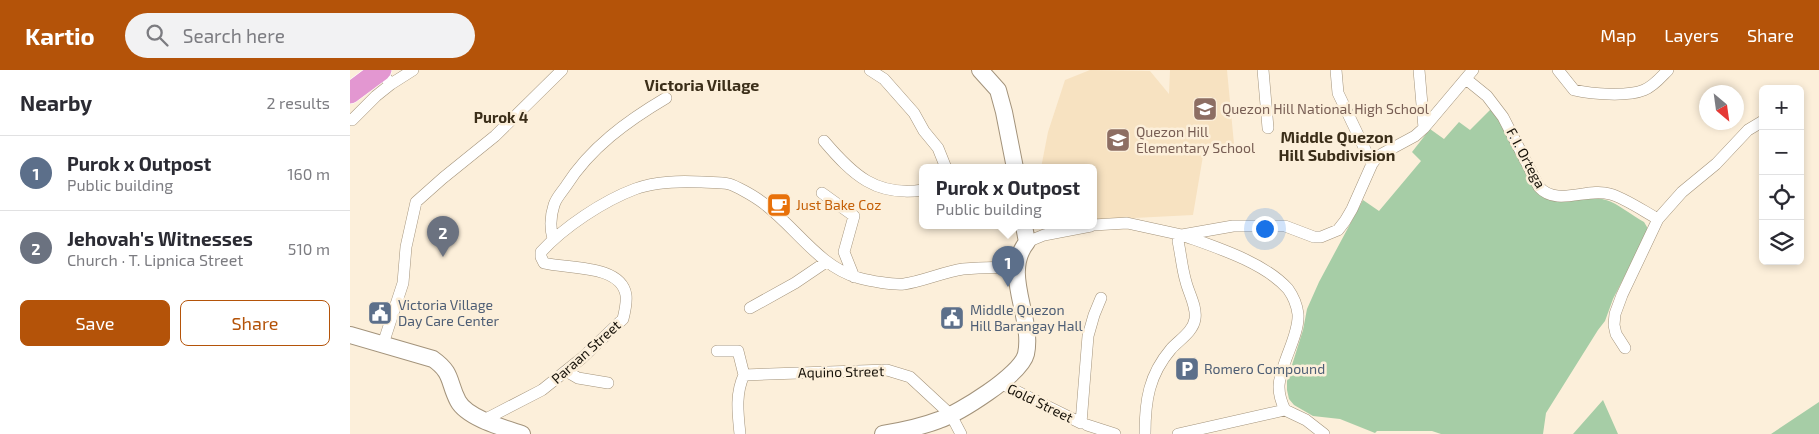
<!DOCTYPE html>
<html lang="en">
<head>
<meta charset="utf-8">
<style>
	body { margin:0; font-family:"Exo 2",sans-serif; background:#f2f2f3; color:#2b2b33 }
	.controls { position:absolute; right:15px; top:15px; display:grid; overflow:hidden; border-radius:8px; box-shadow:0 2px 8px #0003 }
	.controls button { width:45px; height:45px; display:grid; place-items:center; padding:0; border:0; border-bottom:1px solid #e1e1e2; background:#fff; color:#2b2b33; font:25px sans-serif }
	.compass { position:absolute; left:1349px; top:15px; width:45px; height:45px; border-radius:50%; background:#fff; box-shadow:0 2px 8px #0003; rotate:151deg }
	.you { position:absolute; left:914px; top:158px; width:18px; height:18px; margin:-12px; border:4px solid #fff; border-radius:50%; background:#1a73e8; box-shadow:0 0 0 8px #1a73e833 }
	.badge { display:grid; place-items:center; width:32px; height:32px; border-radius:50%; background:#b45309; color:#fff; font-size:16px; font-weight:700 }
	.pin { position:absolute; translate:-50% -41px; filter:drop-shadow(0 1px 2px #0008) }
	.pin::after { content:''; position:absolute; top:26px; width:18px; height:15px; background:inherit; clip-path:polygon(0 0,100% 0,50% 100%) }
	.popup { position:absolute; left:569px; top:94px; width:178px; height:65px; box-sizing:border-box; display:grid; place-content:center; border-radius:8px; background:#fff; filter:drop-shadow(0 1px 4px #0005); font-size:16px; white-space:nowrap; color:#7c7c81 }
	.popup b { font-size:19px; color:#2b2b33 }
	.popup::after { content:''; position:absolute; left:50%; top:100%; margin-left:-10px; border:10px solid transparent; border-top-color:#fff }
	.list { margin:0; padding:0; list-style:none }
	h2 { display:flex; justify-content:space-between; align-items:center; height:65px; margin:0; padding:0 20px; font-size:21px }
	h2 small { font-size:16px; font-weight:400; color:#7c7c81 }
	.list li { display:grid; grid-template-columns:32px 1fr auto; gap:15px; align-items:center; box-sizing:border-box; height:75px; padding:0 20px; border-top:1px solid #e1e1e2 }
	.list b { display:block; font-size:19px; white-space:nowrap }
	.list p { margin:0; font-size:16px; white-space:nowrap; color:#7c7c81 }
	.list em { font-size:16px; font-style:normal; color:#7c7c81 }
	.actions { display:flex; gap:10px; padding:15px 20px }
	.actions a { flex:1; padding:11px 0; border:1px solid #b45309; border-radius:8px; text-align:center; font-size:18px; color:#b45309 }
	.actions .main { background:#b45309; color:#fff }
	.icon { flex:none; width:28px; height:28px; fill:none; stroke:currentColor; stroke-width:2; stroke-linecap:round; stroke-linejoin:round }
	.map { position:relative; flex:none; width:1469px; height:364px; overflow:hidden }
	header { display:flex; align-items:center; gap:30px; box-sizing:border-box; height:70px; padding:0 25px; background:#b45309; color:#fff }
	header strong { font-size:24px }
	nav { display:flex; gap:28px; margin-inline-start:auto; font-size:18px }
	.search { width:350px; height:45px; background:#f2f2f3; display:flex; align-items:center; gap:12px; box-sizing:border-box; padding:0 18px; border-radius:28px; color:#7c7c81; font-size:19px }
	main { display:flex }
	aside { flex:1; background:#fff }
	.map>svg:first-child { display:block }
	.built { fill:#f7e2c1 }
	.green { fill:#a6cda6 }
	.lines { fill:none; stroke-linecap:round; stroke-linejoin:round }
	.street-casing { stroke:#a3937b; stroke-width:12 }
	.secondary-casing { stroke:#a3937b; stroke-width:18 }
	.highway-casing { stroke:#fff; stroke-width:22 }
	.street { stroke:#fff; stroke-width:11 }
	.secondary { stroke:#fff; stroke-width:16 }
	.highway { stroke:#e397d1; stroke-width:21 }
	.labels { text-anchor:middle; stroke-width:5; stroke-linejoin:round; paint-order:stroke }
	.education-label { font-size:14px; fill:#785e54; stroke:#fcefda; text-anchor:start }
	.street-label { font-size:14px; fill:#18130a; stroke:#fcefda }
	.food-label { font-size:14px; fill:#c56008; stroke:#fcefda; text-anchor:start }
	.service-label { font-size:14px; fill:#4e5e75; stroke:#fcefda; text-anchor:start }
	.neighbourhood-label { font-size:15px; font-weight:bold; fill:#3b2e19; stroke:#fcefda }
	.quarter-label { font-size:16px; font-weight:bold; fill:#3b2e19; stroke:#fcefda }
</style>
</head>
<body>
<header>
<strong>Kartio</strong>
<div class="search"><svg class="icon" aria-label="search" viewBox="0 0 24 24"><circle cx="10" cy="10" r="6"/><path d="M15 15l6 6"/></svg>Search here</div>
<nav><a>Map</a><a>Layers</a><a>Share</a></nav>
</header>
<main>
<aside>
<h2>Nearby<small>2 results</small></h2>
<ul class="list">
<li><span class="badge" style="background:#5c6f8a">1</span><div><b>Purok x Outpost</b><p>Public building</p></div><em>160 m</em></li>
<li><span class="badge" style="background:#6b7280">2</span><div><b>Jehovah's Witnesses</b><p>Church · T. Lipnica Street</p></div><em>510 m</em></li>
</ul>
<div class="actions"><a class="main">Save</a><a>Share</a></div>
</aside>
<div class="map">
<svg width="1469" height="364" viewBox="0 0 1469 364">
	<rect width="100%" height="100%" fill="#fcefda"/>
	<path class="built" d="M740 0 800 1 819 24 820 0H877L884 74 854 80 843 145 784 148 743 153V98H691L698 62 715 10Z"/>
	<path class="green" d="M1141 39 1148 49 1187 123C1207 138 1232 123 1256 130 1267 133 1283 146 1294 152L1297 157V162L1263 229 1255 251 1248 260 1196 343 1193 364H1091L1082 361H1027L1025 363 990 349 963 346 944 335 939 329 937 320V311L953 260 957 239 969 212 1013 130 1029 141 1071 91 1062 82 1080 59 1094 69 1109 52 1120 60Z
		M1253 330 1268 364H1223Z
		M1469 332V364H1421Z"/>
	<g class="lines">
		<defs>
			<path id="street" d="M520 0 534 9 564 43 574 61 588 78 596 98
				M913 0 918 58
				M986 0 988 23 1022 94
				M1069 0 1074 58
				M1208 0 1224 20C1242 24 1277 27 1294 20 1304 16 1311 7 1318 0
				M1116 9 1137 26 1153 47 1189 117C1207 137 1237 117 1260 124 1273 127 1295 142 1308 149
				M41 14 63 0
				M2 50 26 26 41 14 30 1
				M474 71C503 105 526 127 573 120
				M472 123 504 146 494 182 504 207
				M743 155 777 153 832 165 883 156H935L964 167H971L988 160 995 151 1002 139 1022 94 1028 86 1065 66 1074 58 1123 0
				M203 169C200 158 200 147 204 135 206 128 212 122 216 116 240 78 277 51 316 28
				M677 172 694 165 741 156
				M400 238 445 213 476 192
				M33 274 53 213 56 177 66 132 93 108 145 66 212 0
				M1275 278 1266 264 1264 255 1265 244 1272 225 1308 149 1332 122 1366 94 1398 60 1413 51
				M367 281H388L394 305C385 324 388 344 390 364
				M216 301 228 308 258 313
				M394 305 537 300 560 307 601 345 611 364
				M650 313 731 353 738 266 744 245 751 228
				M134 350 192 320 232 288 273 249C275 241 277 233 276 225 271 194 217 199 194 193L191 187V182C214 157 253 131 285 119 306 111 330 111 352 112 361 113 370 112 379 114 386 116 402 125 409 130 443 153 468 197 509 208 520 211 543 215 554 214 574 211 593 202 613 199 631 197 648 197 666 198
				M737 355 765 364
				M795 364C795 330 799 305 821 279 829 270 843 262 845 249 847 237 839 224 836 212 832 199 831 185 828 171L832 165C865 177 914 192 938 219 943 226 947 236 948 244 949 258 941 275 936 289 929 309 925 319 935 340L956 350 974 364
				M828 364 935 340"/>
			<path id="secondary" d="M630 0 648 20 654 42 665 98
				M0 265 83 289C103 303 98 312 108 331 117 348 154 358 172 364
				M533 364C551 361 571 357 589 350 609 343 671 305 676 284 684 247 651 204 677 172L674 156"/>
			<path id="highway" d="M0 23 31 0"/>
		</defs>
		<use href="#street" class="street-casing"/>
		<use href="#secondary" class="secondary-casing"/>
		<use href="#highway" class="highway-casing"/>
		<use href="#street" class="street"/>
		<use href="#secondary" class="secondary"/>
		<use href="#highway" class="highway"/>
	</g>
	<defs>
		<symbol id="school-square" viewBox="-11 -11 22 22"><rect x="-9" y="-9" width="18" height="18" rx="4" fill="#8d6e63" stroke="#fcefda"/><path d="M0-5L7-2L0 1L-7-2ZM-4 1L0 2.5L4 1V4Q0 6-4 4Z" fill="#fff"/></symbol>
		<symbol id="cafe-square" viewBox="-11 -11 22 22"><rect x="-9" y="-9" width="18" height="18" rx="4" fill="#e8710a" stroke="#fcefda"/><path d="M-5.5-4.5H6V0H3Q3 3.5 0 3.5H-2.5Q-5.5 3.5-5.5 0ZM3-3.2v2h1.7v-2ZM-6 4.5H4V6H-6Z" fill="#fff"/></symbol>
		<symbol id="civic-square" viewBox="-11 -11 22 22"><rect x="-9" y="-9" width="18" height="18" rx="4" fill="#5c6f8a" stroke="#fcefda"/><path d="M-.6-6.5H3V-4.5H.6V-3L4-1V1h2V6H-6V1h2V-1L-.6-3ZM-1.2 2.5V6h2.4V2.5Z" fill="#fff"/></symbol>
		<symbol id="parking-square" viewBox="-11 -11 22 22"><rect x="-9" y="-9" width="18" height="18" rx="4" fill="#5c6f8a" stroke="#fcefda"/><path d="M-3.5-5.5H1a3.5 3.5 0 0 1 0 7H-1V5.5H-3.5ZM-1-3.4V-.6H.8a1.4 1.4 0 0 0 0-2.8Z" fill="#fff"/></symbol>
	</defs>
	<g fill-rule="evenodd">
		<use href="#school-square" x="841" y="25" width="28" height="28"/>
		<use href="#school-square" x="754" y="56" width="28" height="28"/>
		<use href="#cafe-square" x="415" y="121" width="28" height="28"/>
		<use href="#civic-square" x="16" y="229" width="28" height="28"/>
		<use href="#civic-square" x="588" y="234" width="28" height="28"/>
		<use href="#parking-square" x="823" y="285" width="28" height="28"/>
	</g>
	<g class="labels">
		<g class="education-label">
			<text x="872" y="44">Quezon Hill National High School</text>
			<text x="786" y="67">Quezon Hill<tspan x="786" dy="16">Elementary School</tspan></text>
		</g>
		<g class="street-label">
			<text transform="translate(1176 88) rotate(62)" y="5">F. I. Ortega</text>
			<text transform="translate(236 282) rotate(-42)" y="5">Paraan Street</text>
			<text transform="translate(491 302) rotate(-1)" y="5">Aquino Street</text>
			<text transform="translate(690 333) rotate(26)" y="5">Gold Street</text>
		</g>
		<g class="food-label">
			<text x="446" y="140">Just Bake Coz</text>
		</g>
		<g class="service-label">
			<text x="48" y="240">Victoria Village<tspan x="48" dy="16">Day Care Center</tspan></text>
			<text x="620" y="245">Middle Quezon<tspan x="620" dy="16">Hill Barangay Hall</tspan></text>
			<text x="854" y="304">Romero Compound</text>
		</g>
		<g class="neighbourhood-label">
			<text x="151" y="53">Purok 4</text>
		</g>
		<g class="quarter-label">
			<text x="352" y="21">Victoria Village</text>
			<text x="987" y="73">Middle Quezon<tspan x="987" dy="18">Hill Subdivision</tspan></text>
		</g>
	</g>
</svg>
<div class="controls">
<button>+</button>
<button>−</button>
<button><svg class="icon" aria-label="locate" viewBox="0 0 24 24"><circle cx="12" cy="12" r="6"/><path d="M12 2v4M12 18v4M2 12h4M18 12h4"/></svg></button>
<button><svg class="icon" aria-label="layers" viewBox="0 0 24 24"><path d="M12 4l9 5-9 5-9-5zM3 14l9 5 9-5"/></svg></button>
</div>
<svg class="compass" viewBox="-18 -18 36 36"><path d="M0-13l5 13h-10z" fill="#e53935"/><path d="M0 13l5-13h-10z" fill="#7c7c81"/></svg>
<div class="you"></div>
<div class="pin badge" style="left:658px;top:217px;background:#5c6f8a">1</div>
<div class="popup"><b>Purok x Outpost</b>Public building</div>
<div class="pin badge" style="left:93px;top:187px;background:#6b7280">2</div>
</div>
</main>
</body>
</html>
